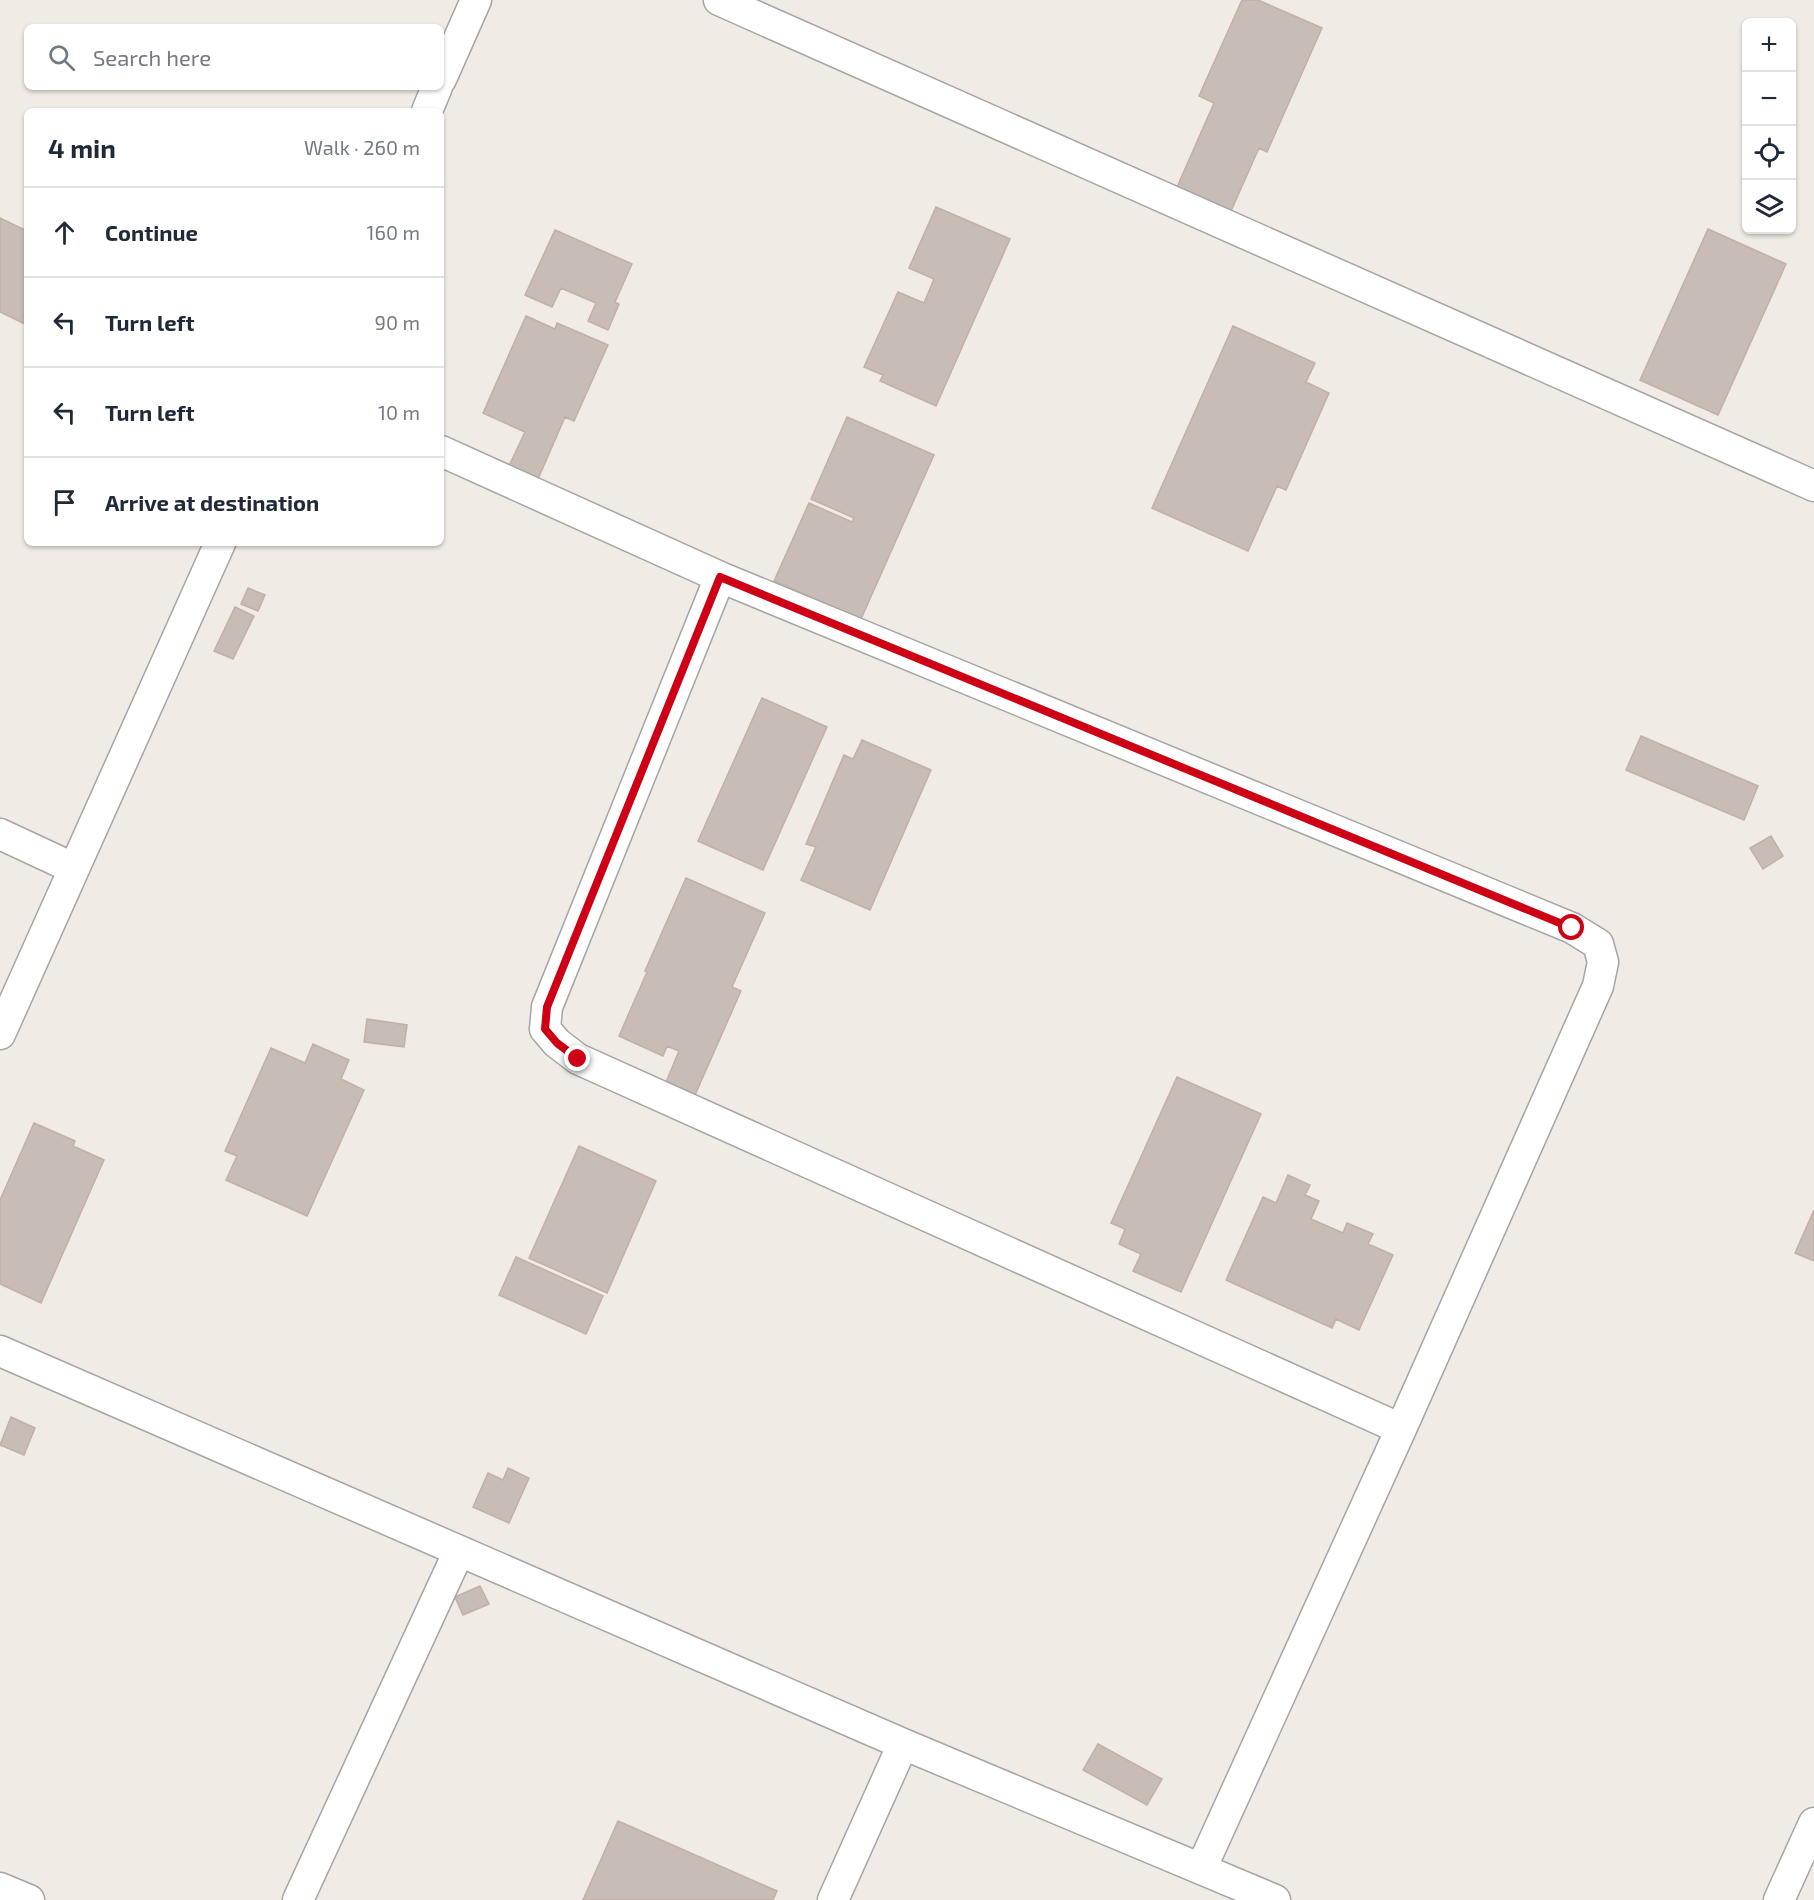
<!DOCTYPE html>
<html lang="en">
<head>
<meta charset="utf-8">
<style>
	body { margin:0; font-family:"Exo 2",sans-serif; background:#f2f2f3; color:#1f2937 }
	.controls { position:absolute; right:18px; top:18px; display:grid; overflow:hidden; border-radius:9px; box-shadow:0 2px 4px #0004 }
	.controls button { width:54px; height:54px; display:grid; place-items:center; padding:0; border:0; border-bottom:2px solid #e0e1e3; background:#fff; color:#1f2937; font:30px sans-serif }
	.stop { position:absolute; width:18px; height:18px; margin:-14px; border:4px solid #cd0015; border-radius:50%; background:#fff }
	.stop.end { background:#cd0015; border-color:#fff; box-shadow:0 2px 6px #0008 }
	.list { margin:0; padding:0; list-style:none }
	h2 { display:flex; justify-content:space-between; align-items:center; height:78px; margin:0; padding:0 24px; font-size:26px }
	h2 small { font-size:20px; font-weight:400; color:#747a83 }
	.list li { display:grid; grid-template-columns:39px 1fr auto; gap:18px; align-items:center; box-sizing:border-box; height:90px; padding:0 24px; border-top:2px solid #e0e1e3 }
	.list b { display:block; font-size:22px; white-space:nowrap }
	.list em { font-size:20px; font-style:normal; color:#747a83 }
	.icon { flex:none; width:33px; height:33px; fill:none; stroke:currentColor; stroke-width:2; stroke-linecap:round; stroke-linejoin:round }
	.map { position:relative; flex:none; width:1814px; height:1900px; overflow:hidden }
	.search { position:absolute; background:#fff; box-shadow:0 2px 4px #0004; left:24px; top:24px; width:420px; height:66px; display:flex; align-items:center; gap:15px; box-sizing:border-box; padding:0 21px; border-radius:9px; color:#747a83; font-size:22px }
	.panel { position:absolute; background:#fff; box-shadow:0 2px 4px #0004; left:24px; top:108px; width:420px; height:438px; border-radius:9px }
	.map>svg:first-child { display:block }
	.building { fill:#c8bcb7; stroke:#c2afa5; stroke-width:1.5 }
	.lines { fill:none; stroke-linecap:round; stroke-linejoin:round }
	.minor-casing { stroke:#a5a5a5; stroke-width:33 }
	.minor { stroke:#fff; stroke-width:30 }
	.route { stroke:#cd0015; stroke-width:8 }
</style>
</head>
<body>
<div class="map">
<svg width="1814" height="1900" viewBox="0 0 1814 1900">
	<rect width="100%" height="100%" fill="#f0ebe4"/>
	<path class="building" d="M1242 0H1258L1322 28 1267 152 1259 148 1231 211 1177 187 1214 103 1199 96Z
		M936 207 1010 239 936 406 880 381 883 375 864 367 898 292 924 303 934 279 909 268Z
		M0 218 27 231V325L0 312Z
		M1708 229 1786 264 1718 415 1640 380Z
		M555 230 632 264 615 302 619 304 608 330 588 321 596 303 561 288 552 307 525 295Z
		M526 316 555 329 557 323 608 345 574 421 565 417 538 479 509 466 525 432 483 413Z
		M1233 326 1315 363 1306 382 1329 393 1286 490 1277 486 1248 551 1152 508Z
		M847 417 934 455 861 619 774 581 809 503 852 522 854 518 811 499Z
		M248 588 265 595 258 611 241 604Z
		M235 607 254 616 233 659 214 651Z
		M762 698 827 727 763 870 698 841Z
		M1641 736 1758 786 1744 820 1626 770Z
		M862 740 931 770 870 910 801 880 816 847 806 844 844 755 853 759Z
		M1771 836 1783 856 1763 869 1750 848Z
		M686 878 765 913 732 987 741 991 695 1095 666 1082 679 1051 667 1046 663 1056 619 1036 647 972 645 971Z
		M367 1019 407 1025 404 1047 364 1042Z
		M313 1044 349 1060 341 1079 364 1090 307 1216 226 1180 237 1156 225 1151 271 1048 305 1063Z
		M1177 1077 1261 1114 1181 1292 1133 1271 1141 1254 1119 1244 1125 1229 1111 1223Z
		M34 1123 75 1141 73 1146 104 1160 41 1303 0 1284V1200Z
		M579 1146 656 1181 607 1293 529 1258Z
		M1288 1175 1310 1185 1305 1195 1319 1201 1311 1219 1343 1233 1347 1223 1373 1234 1368 1244 1393 1255 1359 1330 1336 1319 1332 1328 1226 1280 1263 1197 1276 1203Z
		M1814 1210V1261L1795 1253Z
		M516 1257 603 1296 586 1334 499 1295Z
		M11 1417 35 1428 24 1455 0 1445Z
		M508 1468 529 1478 509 1523 473 1507 488 1473 503 1480Z
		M480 1586 489 1604 463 1615 455 1597Z
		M1098 1744 1162 1779 1147 1805 1083 1770Z
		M618 1821 777 1891 773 1900H583Z"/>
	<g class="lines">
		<defs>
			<path id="minor" d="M719 0 1814 486
				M441 79 476 0
				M427 111 437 87
				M441 451 720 577 1572 928 1598 944 1603 962 1598 986 1401 1429 1201 1869
				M720 577 547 1007 545 1029 557 1043 578 1059 1401 1429
				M0 834 73 868
				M0 1034 220 543
				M0 1351 903 1744 1275 1900
				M0 1888 29 1900
				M298 1900 459 1551
				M833 1900 903 1744
				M1779 1900 1814 1823"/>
		</defs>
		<use href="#minor" class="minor-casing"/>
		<use href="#minor" class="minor"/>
	</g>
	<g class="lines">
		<path class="route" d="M578 1059 557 1043 545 1029 547 1007 720 577 1572 928"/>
	</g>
</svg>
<div class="controls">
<button>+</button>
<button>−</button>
<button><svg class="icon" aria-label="locate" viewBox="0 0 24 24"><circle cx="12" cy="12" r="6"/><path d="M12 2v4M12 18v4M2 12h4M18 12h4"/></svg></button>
<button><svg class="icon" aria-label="layers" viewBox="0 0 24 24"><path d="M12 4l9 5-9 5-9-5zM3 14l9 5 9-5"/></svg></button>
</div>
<div class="stop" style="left:1572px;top:928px"></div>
<div class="stop end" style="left:578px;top:1059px"></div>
<div class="search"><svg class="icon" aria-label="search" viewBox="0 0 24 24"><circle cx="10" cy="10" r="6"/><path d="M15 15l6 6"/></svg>Search here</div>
<section class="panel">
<h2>4 min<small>Walk · 260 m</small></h2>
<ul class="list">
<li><svg class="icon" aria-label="ahead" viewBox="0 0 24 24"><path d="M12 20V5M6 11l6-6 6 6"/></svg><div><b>Continue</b></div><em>160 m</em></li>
<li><svg class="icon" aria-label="left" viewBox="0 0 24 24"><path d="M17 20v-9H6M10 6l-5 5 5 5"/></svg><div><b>Turn left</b></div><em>90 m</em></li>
<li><svg class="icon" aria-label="left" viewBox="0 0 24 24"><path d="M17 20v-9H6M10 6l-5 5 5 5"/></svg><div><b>Turn left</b></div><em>10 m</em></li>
<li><svg class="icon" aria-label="arrive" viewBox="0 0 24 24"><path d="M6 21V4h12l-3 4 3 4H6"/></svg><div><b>Arrive at destination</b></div></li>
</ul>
</section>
</div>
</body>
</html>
